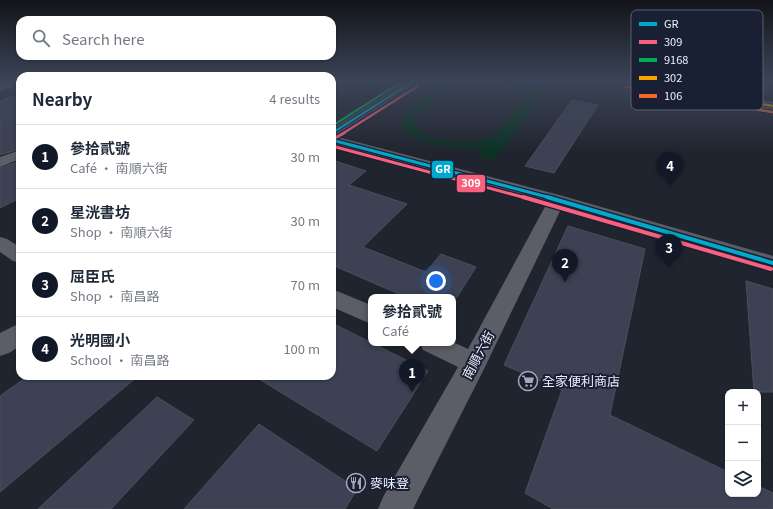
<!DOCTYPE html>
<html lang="en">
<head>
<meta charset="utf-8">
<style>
	body { margin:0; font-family:Georgia,"Noto Sans TC",serif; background:#f6f6f7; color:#1f2937 }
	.controls { position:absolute; right:12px; bottom:12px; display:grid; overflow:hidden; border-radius:8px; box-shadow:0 1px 3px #0004 }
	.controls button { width:36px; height:36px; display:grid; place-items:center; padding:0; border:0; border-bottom:1px solid #e0e1e3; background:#fff; color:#1f2937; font:20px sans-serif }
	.you { position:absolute; left:436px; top:281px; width:14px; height:14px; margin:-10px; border:3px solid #fff; border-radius:50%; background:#1a73e8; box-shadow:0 0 0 6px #1a73e833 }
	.badge { display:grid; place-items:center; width:26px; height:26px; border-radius:50%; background:#111827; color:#fff; font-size:13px; font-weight:700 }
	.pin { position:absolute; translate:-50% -33px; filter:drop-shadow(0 1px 2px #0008) }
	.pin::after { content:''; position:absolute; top:21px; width:14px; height:12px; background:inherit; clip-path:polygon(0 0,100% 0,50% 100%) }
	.popup { position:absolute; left:368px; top:294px; width:88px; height:52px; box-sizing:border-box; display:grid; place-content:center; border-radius:8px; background:#fff; filter:drop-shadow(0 1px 3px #0005); font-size:13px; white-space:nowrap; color:#747a83 }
	.popup b { font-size:15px; color:#1f2937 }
	.popup::after { content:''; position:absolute; left:50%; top:100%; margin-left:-8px; border:8px solid transparent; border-top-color:#fff }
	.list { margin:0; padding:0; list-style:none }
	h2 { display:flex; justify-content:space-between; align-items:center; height:52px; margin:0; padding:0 16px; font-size:17px }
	h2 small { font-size:13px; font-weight:400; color:#747a83 }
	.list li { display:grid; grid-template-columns:26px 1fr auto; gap:12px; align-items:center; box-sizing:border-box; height:64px; padding:0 16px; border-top:1px solid #e0e1e3 }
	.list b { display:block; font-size:15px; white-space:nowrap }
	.list p { margin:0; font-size:13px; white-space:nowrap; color:#747a83 }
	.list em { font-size:13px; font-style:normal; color:#747a83 }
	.icon { flex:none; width:22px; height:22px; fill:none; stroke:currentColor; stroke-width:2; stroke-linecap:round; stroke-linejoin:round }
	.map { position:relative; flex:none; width:773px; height:509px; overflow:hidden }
	.search { position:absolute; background:#fff; box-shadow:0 1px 3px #0004; left:16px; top:16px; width:320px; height:44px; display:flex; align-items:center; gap:10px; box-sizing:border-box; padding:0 14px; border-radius:12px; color:#747a83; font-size:15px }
	.panel { position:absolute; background:#fff; box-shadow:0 1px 3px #0004; left:16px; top:72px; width:320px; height:308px; border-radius:12px }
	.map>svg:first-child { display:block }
	.green { fill:#0c3224; fill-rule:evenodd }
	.building { fill:#3c4153; stroke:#4b4f58 }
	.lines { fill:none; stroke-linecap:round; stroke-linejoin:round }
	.minor { fill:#5b5e66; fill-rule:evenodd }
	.bus-1-far2-casing { stroke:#1a2034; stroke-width:4.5 }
	.bus-1-far1-casing { stroke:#1a2034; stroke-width:5.5 }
	.bus-1-casing { stroke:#1a2034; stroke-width:7 }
	.bus-2-far2-casing { stroke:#1a2034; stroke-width:4.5 }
	.bus-2-far1-casing { stroke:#1a2034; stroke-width:5.5 }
	.bus-2-casing { stroke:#1a2034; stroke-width:7 }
	.bus-3-casing { stroke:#1a2034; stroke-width:4.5 }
	.bus-4-casing { stroke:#1a2034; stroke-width:4.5 }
	.bus-5-casing { stroke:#1a2034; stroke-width:4.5 }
	.bus-1-far2 { stroke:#00a9ce; stroke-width:2.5 }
	.bus-1-far1 { stroke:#00a9ce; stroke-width:3 }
	.bus-1 { stroke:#00a9ce; stroke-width:4 }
	.bus-2-far2 { stroke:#f8607d; stroke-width:2.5 }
	.bus-2-far1 { stroke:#f8607d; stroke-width:3 }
	.bus-2 { stroke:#f8607d; stroke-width:4 }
	.bus-3 { stroke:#06aa56; stroke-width:2.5 }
	.bus-4 { stroke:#f7a600; stroke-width:2.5 }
	.bus-5 { stroke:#f36827; stroke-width:2.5 }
	.labels { text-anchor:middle; stroke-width:4; stroke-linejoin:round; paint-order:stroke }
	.near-street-label { font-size:13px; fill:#ebf0fd; stroke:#1a2034 }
	.near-poi-label { font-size:13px; fill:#ebf0fd; stroke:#1a2034; text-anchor:start }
	.key { fill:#1a2034; stroke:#595e70; stroke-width:1 }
	.key-label { font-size:11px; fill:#ebf0fd }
	.line-badge { stroke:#1a2034; stroke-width:1.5 }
	.badge-label { font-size:11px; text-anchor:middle; font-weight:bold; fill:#fff }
</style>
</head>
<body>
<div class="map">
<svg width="773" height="509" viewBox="0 0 773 509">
	<rect width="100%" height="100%" fill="#20242e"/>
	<path class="green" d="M453 81H502L532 92 542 81H556L494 160 476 155 484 147C466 149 415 146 405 130 403 128 402 124 401 121 410 103 434 88 453 81ZM471 84 501 85 524 98C516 107 502 130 493 136 477 147 409 143 415 117L452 87Z"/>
	<path class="building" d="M20 94V149L0 155V101Z
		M572 100 598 105 554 173 525 166Z
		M332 160 366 171 349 185 407 204 363 247 426 272 441 254 476 267 457 297H406L332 265Z
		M20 161V198L0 208V168Z
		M568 226 645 249 610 415 728 472V494H758V486L773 493V509H553L525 493 562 390 504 365Z
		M746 281 773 289V392H754Z
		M332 323 428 371 377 451 254 376H332Z
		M28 376H138L0 492V396Z
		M157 397 194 420 111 509H38Z
		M259 424 357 489 345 509H184Z"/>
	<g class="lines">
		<path class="minor" d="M10 81H20V85L0 91V84Z
			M407 81H420L334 136 563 196 773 256V270L562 207 483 371 413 509H378L383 497 458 367 423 350 420 343H453V342L468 349 547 203 332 144V127Z
			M622 81H649L773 102V110L627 84Z
			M20 150V159L0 167V157Z
			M0 237 7 239 20 247V263L13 261 0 252Z
			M332 289 371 305V324L332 307Z
			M20 323V346L9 353 0 356V333Z"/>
		<defs>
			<path id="bus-1-far2" d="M332 133 414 81"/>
			<path id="bus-1-far1" d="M332 140 551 198"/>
			<path id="bus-1" d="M547 197 773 263"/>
			<path id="bus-2-far2" d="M342 134 418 86"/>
			<path id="bus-2-far1" d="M335 138 344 133
				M332 146 526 198"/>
			<path id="bus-2" d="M523 197 771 269"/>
			<path id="bus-3" d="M332 126 403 81"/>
			<path id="bus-4" d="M630 81 773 106"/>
			<path id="bus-5" d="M626 87 772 112"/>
		</defs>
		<use href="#bus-1-far2" class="bus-1-far2-casing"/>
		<use href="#bus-1-far1" class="bus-1-far1-casing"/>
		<use href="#bus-1" class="bus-1-casing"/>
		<use href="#bus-2-far2" class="bus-2-far2-casing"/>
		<use href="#bus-2-far1" class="bus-2-far1-casing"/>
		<use href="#bus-2" class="bus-2-casing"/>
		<use href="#bus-3" class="bus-3-casing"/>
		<use href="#bus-4" class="bus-4-casing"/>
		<use href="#bus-5" class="bus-5-casing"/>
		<use href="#bus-1-far2" class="bus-1-far2"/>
		<use href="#bus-1-far1" class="bus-1-far1"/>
		<use href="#bus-1" class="bus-1"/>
		<use href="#bus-2-far2" class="bus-2-far2"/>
		<use href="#bus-2-far1" class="bus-2-far1"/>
		<use href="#bus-2" class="bus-2"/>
		<use href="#bus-3" class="bus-3"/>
		<use href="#bus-4" class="bus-4"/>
		<use href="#bus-5" class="bus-5"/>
	</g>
	<linearGradient id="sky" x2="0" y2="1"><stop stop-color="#121419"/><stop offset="0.53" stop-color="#3c4557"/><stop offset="1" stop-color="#3c4557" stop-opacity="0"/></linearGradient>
	<rect width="773" height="153" fill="url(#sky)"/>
	<defs>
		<symbol id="supermarket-ring" viewBox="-11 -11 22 22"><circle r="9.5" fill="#1a2034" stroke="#a4a9b5" stroke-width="1.5"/><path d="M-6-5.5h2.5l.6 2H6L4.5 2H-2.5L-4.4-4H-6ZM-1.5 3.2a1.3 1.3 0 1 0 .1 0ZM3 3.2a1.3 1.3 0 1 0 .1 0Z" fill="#a4a9b5"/></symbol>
		<symbol id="restaurant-ring" viewBox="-11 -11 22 22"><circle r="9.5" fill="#1a2034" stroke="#a4a9b5" stroke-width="1.5"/><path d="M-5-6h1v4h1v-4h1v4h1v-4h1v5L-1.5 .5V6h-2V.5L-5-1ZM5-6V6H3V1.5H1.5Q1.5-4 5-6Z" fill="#a4a9b5"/></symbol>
	</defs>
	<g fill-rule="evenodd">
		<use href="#supermarket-ring" x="517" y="370" width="22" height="22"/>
		<use href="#restaurant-ring" x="345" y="472" width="22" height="22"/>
	</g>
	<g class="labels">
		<g class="near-street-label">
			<text transform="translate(478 355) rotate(-62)" y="5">南順六街</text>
		</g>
		<g class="near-poi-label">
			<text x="542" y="386">全家便利商店</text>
			<text x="370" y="488">麥味登</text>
		</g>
	</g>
	<rect x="631" y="10" width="132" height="100" rx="6" class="key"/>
	<rect x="639" y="22" width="18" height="4" fill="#00a9ce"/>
	<rect x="639" y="40" width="18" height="4" fill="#f8607d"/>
	<rect x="639" y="58" width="18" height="4" fill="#06aa56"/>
	<rect x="639" y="76" width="18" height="4" fill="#f7a600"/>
	<rect x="639" y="94" width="18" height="4" fill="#f36827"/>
	<g class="key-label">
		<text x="664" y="28">GR</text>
		<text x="664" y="46">309</text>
		<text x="664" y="64">9168</text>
		<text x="664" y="82">302</text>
		<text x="664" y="100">106</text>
	</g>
	<g class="line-badge">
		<rect x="431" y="160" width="23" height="19" rx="4" fill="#00a9ce"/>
		<rect x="456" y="174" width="30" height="19" rx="4" fill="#f8607d"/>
	</g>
	<g class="badge-label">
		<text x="443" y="173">GR</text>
		<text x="471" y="187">309</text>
	</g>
</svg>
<div class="controls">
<button>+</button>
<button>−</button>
<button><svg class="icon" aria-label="layers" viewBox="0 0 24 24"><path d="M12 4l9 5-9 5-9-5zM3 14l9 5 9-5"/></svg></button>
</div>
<div class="you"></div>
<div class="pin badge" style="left:412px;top:392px">1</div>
<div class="popup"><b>參拾貳號</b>Café</div>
<div class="pin badge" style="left:565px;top:282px">2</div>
<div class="pin badge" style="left:669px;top:267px">3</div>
<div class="pin badge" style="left:670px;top:185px">4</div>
<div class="search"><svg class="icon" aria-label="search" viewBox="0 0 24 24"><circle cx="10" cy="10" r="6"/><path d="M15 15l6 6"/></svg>Search here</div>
<section class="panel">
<h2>Nearby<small>4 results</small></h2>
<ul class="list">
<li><span class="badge">1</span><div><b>參拾貳號</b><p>Café · 南順六街</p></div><em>30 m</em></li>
<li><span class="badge">2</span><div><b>星洸書坊</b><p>Shop · 南順六街</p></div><em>30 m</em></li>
<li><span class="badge">3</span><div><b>屈臣氏</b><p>Shop · 南昌路</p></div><em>70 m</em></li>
<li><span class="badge">4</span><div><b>光明國小</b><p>School · 南昌路</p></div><em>100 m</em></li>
</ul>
</section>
</div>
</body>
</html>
